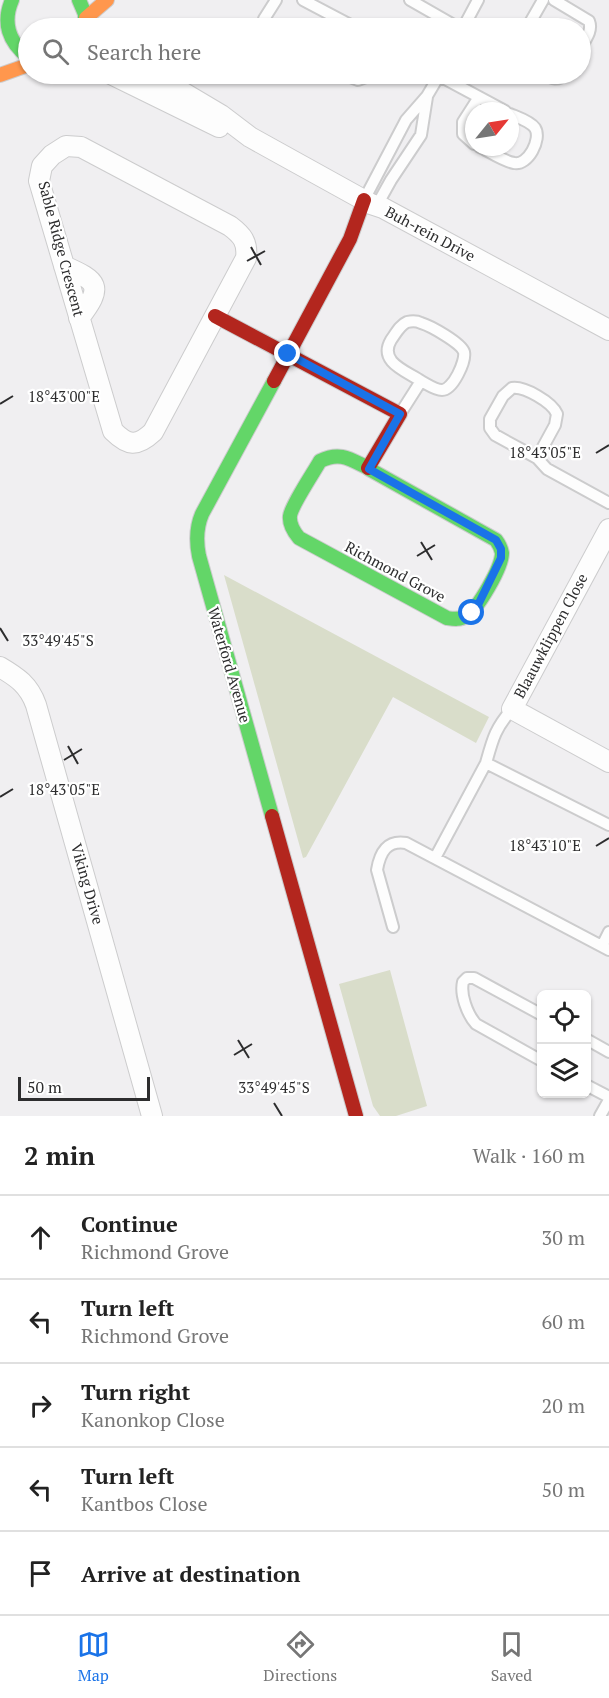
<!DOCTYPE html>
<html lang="en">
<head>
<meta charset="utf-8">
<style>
	body { margin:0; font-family:"PT Serif",serif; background:#f6f6f6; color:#222 }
	.controls { position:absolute; right:18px; bottom:18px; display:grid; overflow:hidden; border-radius:9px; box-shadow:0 2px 4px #0004 }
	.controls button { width:54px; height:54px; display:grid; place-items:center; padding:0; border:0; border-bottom:2px solid #e0e0e0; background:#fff; color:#222; font:30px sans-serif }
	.compass { position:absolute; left:465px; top:102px; width:54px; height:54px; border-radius:50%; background:#fff; box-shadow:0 2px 4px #0004; rotate:60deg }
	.scale { position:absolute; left:18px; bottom:15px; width:132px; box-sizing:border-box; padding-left:6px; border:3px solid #2d2d2e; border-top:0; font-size:16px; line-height:21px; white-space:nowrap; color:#2d2d2e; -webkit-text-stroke:4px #fff; paint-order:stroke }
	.stop { position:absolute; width:18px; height:18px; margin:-14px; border:4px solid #1a73e8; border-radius:50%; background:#fff }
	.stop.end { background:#1a73e8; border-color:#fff; box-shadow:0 2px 6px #0008 }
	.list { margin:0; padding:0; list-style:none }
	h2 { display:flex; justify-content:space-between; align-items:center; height:78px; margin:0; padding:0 24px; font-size:26px }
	h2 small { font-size:20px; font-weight:400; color:#767676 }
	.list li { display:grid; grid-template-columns:39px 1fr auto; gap:18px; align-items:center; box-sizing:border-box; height:84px; padding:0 24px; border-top:2px solid #e0e0e0 }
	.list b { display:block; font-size:22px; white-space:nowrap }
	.list p { margin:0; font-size:20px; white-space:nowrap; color:#767676 }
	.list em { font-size:20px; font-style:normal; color:#767676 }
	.icon { flex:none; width:33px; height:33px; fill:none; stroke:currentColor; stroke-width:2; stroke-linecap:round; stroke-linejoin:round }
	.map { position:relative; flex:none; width:609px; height:1116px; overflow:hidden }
	.search { position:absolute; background:#fff; box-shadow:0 2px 4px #0004; left:18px; right:18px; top:18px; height:66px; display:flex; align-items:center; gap:15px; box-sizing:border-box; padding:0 21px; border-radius:33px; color:#767676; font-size:22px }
	.sheet { height:498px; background:#fff }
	nav { display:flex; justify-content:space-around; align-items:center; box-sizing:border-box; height:84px; border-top:2px solid #e0e0e0; background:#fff; font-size:16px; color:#767676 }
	nav a { display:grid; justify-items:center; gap:3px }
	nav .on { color:#1a73e8 }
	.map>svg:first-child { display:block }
	.green { fill:#d9ddca }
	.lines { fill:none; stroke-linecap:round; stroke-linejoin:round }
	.lane-casing { stroke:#cccccd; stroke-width:14 }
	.street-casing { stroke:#cccccd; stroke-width:22 }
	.fast-casing { stroke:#cccccd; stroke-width:16 }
	.slow-casing { stroke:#cccccd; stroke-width:16 }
	.jam-casing { stroke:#cccccd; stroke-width:16 }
	.lane { stroke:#fdfdfd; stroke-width:10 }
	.street { stroke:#fdfdfd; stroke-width:20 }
	.fast { stroke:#63d668; stroke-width:14 }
	.slow { stroke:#ff974d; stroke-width:14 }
	.jam { stroke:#b3261e; stroke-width:14 }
	.route { stroke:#1a73e8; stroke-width:8 }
	.ticks { fill:none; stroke:#2d2d2e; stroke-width:2 }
	.labels { text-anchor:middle; stroke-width:4.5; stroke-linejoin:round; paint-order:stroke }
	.street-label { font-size:15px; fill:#2d2d2e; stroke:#fff }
	.ticks-label { font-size:15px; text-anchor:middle; fill:#2d2d2e; stroke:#fff; stroke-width:4.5; stroke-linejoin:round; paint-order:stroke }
</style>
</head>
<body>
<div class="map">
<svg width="609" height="1116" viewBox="0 0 609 1116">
	<rect width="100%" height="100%" fill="#f0eff1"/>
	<path class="green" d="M224 575 489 717 476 743 393 697 306 857 303 858Z
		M390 970 427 1106 396 1116H380L373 1106 339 984Z"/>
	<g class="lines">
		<defs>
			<path id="lane" d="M303 0 356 28
				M410 0 459 28
				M554 0 589 21C593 31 585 40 580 49
				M266 28 264 19 276 0
				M463 28 478 0
				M527 28 543 0
				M343 74 358 80 366 77 370 74
				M436 74 505 111
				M543 74C552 79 558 81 567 74
				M474 144 463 134V122L479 97
				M480 147C490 152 503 161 514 163 528 166 542 139 535 128 530 121 517 117 510 114
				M364 200 406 120 427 96 440 74
				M376 207 391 180 421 135 427 97
				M512 388C524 386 552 402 557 414L555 425 537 458 495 435 490 428V419L503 396Z
				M400 414 421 381C406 371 378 362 391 340 396 333 400 325 407 322 412 321 417 321 421 323 431 326 461 343 464 352 466 361 453 390 442 390 435 390 427 384 421 381
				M537 458 547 469 609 503
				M486 763C493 738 495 729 512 709
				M435 858 486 763 609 825
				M393 927 377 870C380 852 387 840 406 843L609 950
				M602 946 609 932
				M542 1015 474 978H467L463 982C460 994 467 1014 476 1024L542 1061
				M586 1039 609 1052
				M586 1085 609 1097
				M600 1116 609 1100"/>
			<path id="street" d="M111 74 219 127
				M152 74 221 115 250 137 371 204 383 208 609 330
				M66 146 81 147 230 226C242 235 248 242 246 258L153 432C137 447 128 446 113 431L39 181 42 166 52 155Z
				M64 266C98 281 104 286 79 318
				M609 529 512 709 609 762
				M0 667C17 677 29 685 36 705L152 1116"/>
			<path id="fast" d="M12 0C2 23 9 42 28 57
				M79 0 85 14V28
				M368 468C350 459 340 451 320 461 314 472 291 506 290 516 289 525 294 532 299 538L447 618C454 619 460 620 466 616 478 609 502 567 502 553 501 548 499 544 496 540L369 469
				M272 816 199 556C196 541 196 528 202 514L274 381"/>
			<path id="slow" d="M86 18 107 0
				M0 75 28 65"/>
			<path id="jam" d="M215 316 400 414 368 468
				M274 381 350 239 364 200
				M272 816 356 1116"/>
		</defs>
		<use href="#lane" class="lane-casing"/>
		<use href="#street" class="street-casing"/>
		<use href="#fast" class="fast-casing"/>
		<use href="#slow" class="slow-casing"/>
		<use href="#jam" class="jam-casing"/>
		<use href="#lane" class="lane"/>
		<use href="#street" class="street"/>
		<use href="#fast" class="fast"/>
		<use href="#slow" class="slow"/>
		<use href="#jam" class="jam"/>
	</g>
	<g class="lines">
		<path class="route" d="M288 354 400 414 369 469 496 540 501 549V558L478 605 472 613"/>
	</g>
	<path class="ticks" d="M251 247 261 265M247 261 265 251M0 404 13 396M596 453 609 445M421 542 432 560M417 556 435 545M0 628 8 641M68 746 78 764M64 760 82 749M0 797 13 789M596 846 609 838M238 1040 249 1058M234 1055 252 1044M274 1103 282 1116"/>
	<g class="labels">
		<g class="street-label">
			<text transform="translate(430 234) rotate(28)" y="5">Buh-rein Drive</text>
			<text transform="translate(61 249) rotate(75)" y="5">Sable Ridge Crescent</text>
			<text transform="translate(395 572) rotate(28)" y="5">Richmond Grove</text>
			<text transform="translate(551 636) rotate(-62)" y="5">Blaauwklippen Close</text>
			<text transform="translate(229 665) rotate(74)" y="5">Waterford Avenue</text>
			<text transform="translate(87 884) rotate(74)" y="5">Viking Drive</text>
		</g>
	</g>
	<g class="ticks-label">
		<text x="64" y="402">18°43'00"E</text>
		<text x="545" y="458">18°43'05"E</text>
		<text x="58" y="646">33°49'45"S</text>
		<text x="64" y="795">18°43'05"E</text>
		<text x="545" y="851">18°43'10"E</text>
		<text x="274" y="1093">33°49'45"S</text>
	</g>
</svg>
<div class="controls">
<button><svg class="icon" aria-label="locate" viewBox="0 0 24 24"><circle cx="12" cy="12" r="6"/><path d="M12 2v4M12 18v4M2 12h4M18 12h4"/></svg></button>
<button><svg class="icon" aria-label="layers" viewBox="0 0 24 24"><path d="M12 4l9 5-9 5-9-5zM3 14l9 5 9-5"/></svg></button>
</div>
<svg class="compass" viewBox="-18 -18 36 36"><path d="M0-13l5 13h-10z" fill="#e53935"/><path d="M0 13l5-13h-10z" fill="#767676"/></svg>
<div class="scale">50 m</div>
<div class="stop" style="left:472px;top:613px"></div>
<div class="stop end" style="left:288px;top:354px"></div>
<div class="search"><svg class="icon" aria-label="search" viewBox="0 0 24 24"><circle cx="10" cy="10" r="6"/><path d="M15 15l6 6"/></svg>Search here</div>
</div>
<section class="sheet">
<h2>2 min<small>Walk · 160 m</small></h2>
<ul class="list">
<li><svg class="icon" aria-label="ahead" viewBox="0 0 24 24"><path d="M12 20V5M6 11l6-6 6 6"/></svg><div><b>Continue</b><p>Richmond Grove</p></div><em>30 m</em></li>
<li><svg class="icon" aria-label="left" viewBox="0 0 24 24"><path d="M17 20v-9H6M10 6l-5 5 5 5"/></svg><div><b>Turn left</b><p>Richmond Grove</p></div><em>60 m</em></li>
<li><svg class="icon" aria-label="right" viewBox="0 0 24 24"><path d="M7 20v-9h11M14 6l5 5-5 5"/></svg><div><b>Turn right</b><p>Kanonkop Close</p></div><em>20 m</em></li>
<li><svg class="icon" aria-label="left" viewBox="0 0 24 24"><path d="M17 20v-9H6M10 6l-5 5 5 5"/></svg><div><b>Turn left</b><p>Kantbos Close</p></div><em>50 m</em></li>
<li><svg class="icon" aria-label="arrive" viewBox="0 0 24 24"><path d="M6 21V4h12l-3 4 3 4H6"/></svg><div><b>Arrive at destination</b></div></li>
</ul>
</section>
<nav>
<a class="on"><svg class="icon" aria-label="map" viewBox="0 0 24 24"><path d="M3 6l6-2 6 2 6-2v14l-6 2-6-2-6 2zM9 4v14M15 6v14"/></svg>Map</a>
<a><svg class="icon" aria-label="directions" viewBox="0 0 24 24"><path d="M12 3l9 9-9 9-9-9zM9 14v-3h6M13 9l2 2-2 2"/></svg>Directions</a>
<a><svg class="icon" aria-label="saved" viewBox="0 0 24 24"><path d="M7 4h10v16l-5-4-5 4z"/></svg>Saved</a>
</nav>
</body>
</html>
